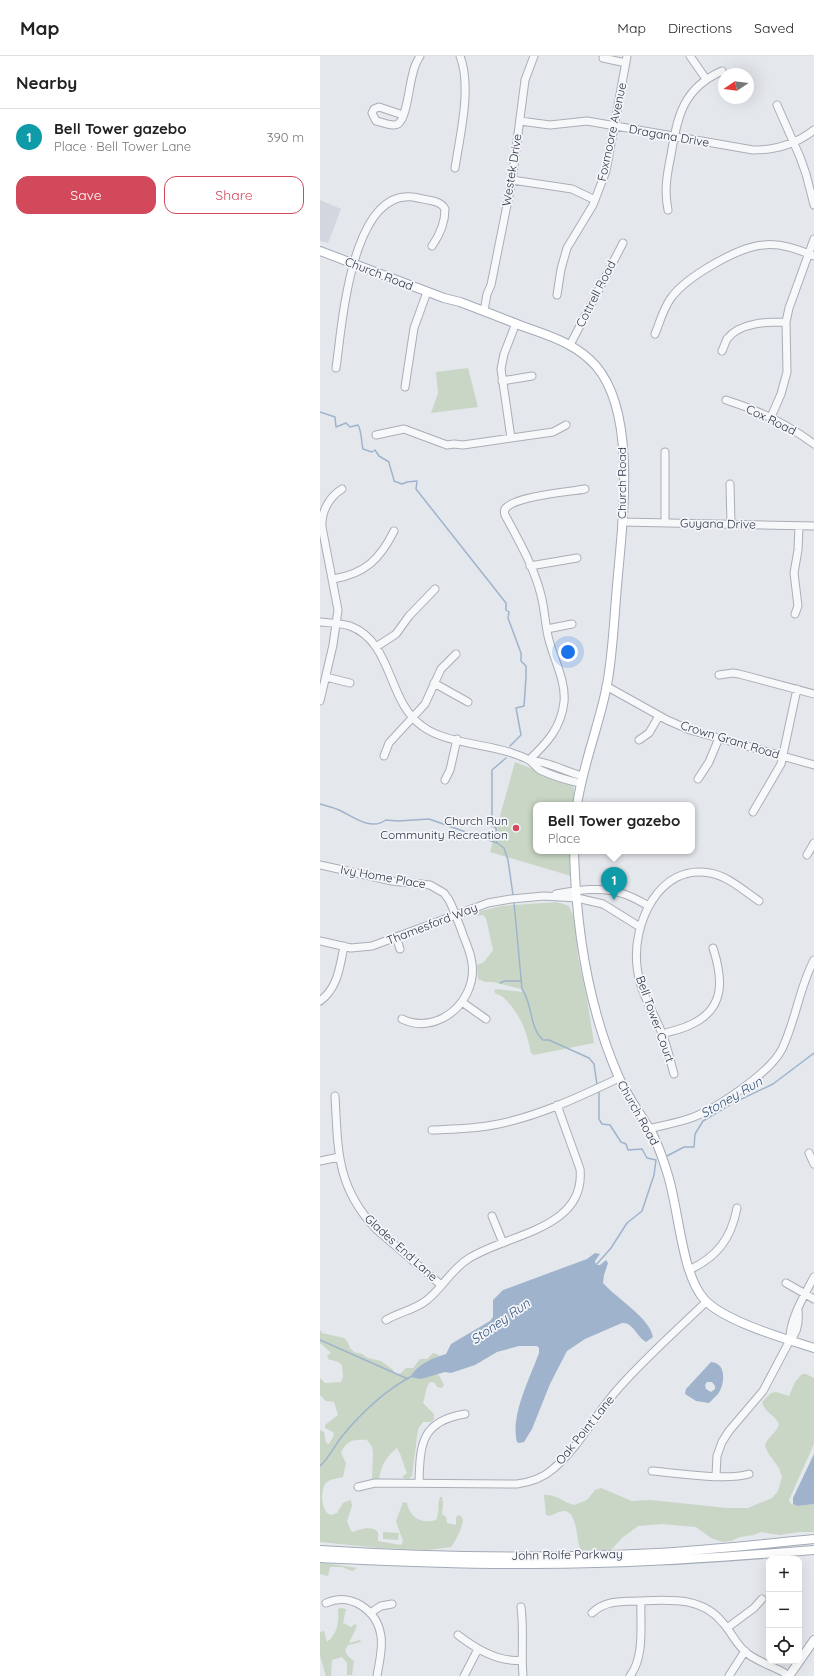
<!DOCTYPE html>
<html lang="en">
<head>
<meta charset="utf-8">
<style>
	body { margin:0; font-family:Quicksand,sans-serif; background:#f2f2f2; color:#222 }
	.controls { position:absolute; right:12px; bottom:12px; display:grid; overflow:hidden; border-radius:8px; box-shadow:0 4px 16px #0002 }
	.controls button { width:36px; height:36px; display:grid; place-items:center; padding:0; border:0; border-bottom:1px solid #e0e0e0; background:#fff; color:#222; font:20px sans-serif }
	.compass { position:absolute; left:398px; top:12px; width:36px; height:36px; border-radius:50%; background:#fff; box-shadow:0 4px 16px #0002; rotate:257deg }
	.you { position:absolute; left:248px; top:596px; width:14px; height:14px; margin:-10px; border:3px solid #fff; border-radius:50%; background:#1a73e8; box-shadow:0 0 0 6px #1a73e833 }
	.badge { display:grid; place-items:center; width:26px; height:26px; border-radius:50%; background:#d1495b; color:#fff; font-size:13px; font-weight:700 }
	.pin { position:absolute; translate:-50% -33px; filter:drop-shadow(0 1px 2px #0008) }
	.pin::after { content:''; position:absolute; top:21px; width:14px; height:12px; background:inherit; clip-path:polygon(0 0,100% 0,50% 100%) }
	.popup { position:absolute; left:213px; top:746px; width:162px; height:52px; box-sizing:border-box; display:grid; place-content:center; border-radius:8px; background:#fff; filter:drop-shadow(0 1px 3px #0005); font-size:13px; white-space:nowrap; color:#767676 }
	.popup b { font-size:15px; color:#222 }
	.popup::after { content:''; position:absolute; left:50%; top:100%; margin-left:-8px; border:8px solid transparent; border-top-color:#fff }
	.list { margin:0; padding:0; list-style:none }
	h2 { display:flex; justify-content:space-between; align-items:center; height:52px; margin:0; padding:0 16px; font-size:17px }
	h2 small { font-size:13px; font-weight:400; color:#767676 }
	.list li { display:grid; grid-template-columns:26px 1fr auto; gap:12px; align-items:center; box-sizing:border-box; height:56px; padding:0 16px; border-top:1px solid #e0e0e0 }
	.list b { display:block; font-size:15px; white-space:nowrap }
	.list p { margin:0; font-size:13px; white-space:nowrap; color:#767676 }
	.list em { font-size:13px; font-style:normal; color:#767676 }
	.actions { display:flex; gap:8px; padding:12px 16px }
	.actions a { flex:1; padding:9px 0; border:1px solid #d1495b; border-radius:12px; text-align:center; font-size:14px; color:#d1495b }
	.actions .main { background:#d1495b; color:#fff }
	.icon { flex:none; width:22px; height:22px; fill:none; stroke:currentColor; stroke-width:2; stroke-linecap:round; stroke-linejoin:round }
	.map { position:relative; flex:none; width:494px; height:1620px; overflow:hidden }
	header { display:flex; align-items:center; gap:24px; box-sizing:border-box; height:56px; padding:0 20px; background:#fff; border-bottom:1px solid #e0e0e0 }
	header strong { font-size:19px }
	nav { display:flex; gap:22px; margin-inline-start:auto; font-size:14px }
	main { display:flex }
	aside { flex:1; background:#fff }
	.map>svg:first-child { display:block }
	.built { fill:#d2d6de }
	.green { fill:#c9d6c5 }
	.water { fill:#9fb4cc; fill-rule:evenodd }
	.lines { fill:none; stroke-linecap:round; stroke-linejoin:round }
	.stream { stroke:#9fb4cc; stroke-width:1.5 }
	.minor-casing { stroke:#a9aeb7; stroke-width:9 }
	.major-casing { stroke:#a3abb8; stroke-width:10 }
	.minor { stroke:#f7f8fa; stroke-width:7 }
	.major { stroke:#fff; stroke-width:8 }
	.poi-dot { fill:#d1495b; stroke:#f4f6f9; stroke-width:1.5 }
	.labels { text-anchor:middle; stroke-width:3.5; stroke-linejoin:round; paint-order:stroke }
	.street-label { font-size:12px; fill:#2b3445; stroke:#f4f6f9 }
	.poi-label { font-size:12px; fill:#2b3445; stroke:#f4f6f9; text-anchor:end }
	.water-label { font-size:13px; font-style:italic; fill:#34527a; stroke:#f4f6f9 }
</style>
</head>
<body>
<header>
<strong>Map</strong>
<nav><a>Map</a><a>Directions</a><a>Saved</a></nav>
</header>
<main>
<aside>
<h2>Nearby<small></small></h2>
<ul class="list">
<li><span class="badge" style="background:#0f9aa8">1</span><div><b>Bell Tower gazebo</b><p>Place · Bell Tower Lane</p></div><em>390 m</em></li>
</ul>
<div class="actions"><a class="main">Save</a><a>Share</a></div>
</aside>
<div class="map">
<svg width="494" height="1620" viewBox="0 0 494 1620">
	<rect width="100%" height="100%" fill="#e4e7ec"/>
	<path class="built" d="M0 144 21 153 8 187 0 185Z"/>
	<path class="green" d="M148 312 158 351 111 357 118 337 116 316Z
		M195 706 253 729 255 738 254 749H216V795H250L251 820 170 796Z
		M237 846 249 850 255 864 258 901 267 943 274 987 214 999 211 997C207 977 202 962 188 946 184 942 182 939 176 938L174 935 176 933 203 936 201 933 173 926H165L158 923 157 909 164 906 173 894 166 862 163 859 156 860 157 856 182 850Z
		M0 1274 2 1277 24 1282 27 1285 30 1292 34 1296 42 1298 48 1302 61 1305 72 1313 77 1319 81 1317 86 1312H93L100 1303H107L113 1297 119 1299 114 1317 119 1319 124 1329 122 1332 117 1331 115 1327 110 1326C105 1332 106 1339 103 1347L114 1358V1363L111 1366H103L98 1373 92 1420 88 1423 82 1421 87 1417C83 1408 82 1400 77 1392 65 1402 62 1408 59 1423L52 1424 53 1396 52 1391 47 1384C35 1383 26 1384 21 1397L26 1407 23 1421C19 1422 11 1423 7 1426 0 1432 0 1456 11 1459L17 1457 23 1447 31 1444 32 1450 27 1465 31 1475 34 1476C39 1473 52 1470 57 1475 59 1477 58 1482 58 1485L81 1489 83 1485 76 1465 83 1446 87 1447C90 1462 101 1468 116 1464 120 1457 117 1448 120 1441H122L123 1448 122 1458 126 1461 127 1467 136 1469V1462L138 1459 141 1460 143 1464C141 1474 137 1483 131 1491L108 1494 59 1492 0 1486V1374L4 1376 6 1387 9 1388 14 1379 13 1376 5 1372V1369L18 1359 14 1346 6 1345 0 1339V1322L5 1327 21 1326 23 1321 22 1309 18 1306 8 1303 7 1300 11 1297 0 1287Z
		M482 1318H486L494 1322V1388L469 1444 470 1447 477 1450 494 1448V1476H480L459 1479 441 1476 434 1479 420 1481 411 1485 402 1486 391 1482 376 1471 342 1468 318 1470 302 1482 291 1494H261C256 1486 258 1455 244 1455 239 1455 233 1459 229 1460L226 1459 224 1439C238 1438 242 1446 254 1449L267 1444 275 1434 281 1432 312 1445 331 1444 407 1452H428L452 1442 458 1435 462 1421 459 1412 448 1397 445 1389C448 1380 457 1377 459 1368 455 1359 444 1356 442 1346L451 1337 456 1336 469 1340 475 1326Z
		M63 1476 79 1477 78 1484 63 1483Z
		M0 1506 37 1512 32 1515 22 1511H10L8 1520 0 1518Z
		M21 1552 26 1553 23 1567 31 1571 35 1568 37 1570 29 1587 40 1584 41 1586 28 1589 25 1594 27 1599 34 1605 32 1619H27V1607L22 1601 12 1604 11 1620H6L0 1600V1576L4 1575 7 1586C18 1577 19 1566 18 1553Z"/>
	<path class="water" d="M275 1197 280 1198 275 1205 276 1209H280L286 1204 288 1207 284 1219 283 1227C296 1242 330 1262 333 1281L326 1286C317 1281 313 1266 302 1267L265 1283 247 1295 230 1328 212 1373 204 1386 199 1387 197 1386C190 1360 210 1322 219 1297V1292L217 1290H199L177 1296 155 1309 131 1317 125 1316 101 1323 90 1321C99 1307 111 1303 126 1298L131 1288 170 1265 173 1261V1244L183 1234 267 1203Z
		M391 1306C407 1307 405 1328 398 1338 395 1341 392 1344 389 1347L376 1345 365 1338 366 1333ZM392 1326 395 1330V1333L391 1336 386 1333 385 1329 387 1326Z
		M494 1398V1448L477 1450 473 1448V1442Z"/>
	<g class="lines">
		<path class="stream" d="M0 356 15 361 16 371 26 367 30 371 38 369C42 376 41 385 43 393L52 396 55 394 59 400 69 406C70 413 73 418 74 425L82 428 87 426 97 425 96 433 186 547V554L189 556 188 562 201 597V605L206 610V621L204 650 196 652 201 679 190 690
			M0 748C6 750 13 751 19 754 34 761 50 775 66 764L78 765 109 763 177 787 184 792 188 804 193 839
			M177 787 176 772 172 770V714L186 702
			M194 846 202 933C213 948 209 972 223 984H229L269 1002 274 1008 277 1029
			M180 927 185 925H201
			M347 1100 364 1091H374L375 1078 383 1065 411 1048 453 1028 494 997
			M276 1209 291 1192 307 1167 322 1155 334 1119 336 1104 327 1102 322 1093 308 1094 306 1088 301 1086 290 1069 282 1068 279 1063V1036
			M0 1284 88 1323
			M0 1410C10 1401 15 1388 24 1378 42 1356 67 1333 92 1320"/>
		<defs>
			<path id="minor" d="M370 0 386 23
				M283 2 306 7
				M457 49 480 101 486 118 494 149
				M83 59 59 51 54 53 52 57 56 65C62 66 73 71 78 68 87 62 89 29 93 17 94 11 97 5 100 0
				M200 65 230 69 267 65 433 94C455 94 476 88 494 74
				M135 112C140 79 152 31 140 0
				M192 124 252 133 275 144
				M348 154C344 135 347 118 351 99 357 61 363 32 402 15
				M237 239 241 213 247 192 273 149 286 115 307 0
				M164 255 167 238 171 229 192 124 205 24 214 0
				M335 278C340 266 343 253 351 242 366 221 418 191 443 189 461 187 477 193 494 200
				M250 289 303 187
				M402 295C404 291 405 287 407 283 420 266 448 266 466 266
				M16 312C22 271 31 126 98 142 106 144 121 144 125 153 125 166 119 180 112 190
				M182 325 212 320
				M85 331 94 272 107 236
				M406 344C438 354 467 368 494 388
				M451 361 461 338 467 316 466 266 469 252 494 183
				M56 379 84 373 127 389 134 388 143 389 233 376 246 369
				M191 382 181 313 184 298 196 267
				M410 428 411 468
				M302 466 494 470
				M345 467V396
				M210 510 257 502
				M13 523C45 518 60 503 74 475
				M475 558 478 550 474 517 478 494 479 470
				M0 566C10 567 21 567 30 570 73 586 67 645 102 670 124 687 166 688 192 697 197 699 204 701 209 704 213 707 216 711 220 714 233 720 246 724 260 727
				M227 573 252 568
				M56 591 76 578 89 560 115 533
				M399 619 413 617 419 618 494 638
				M6 621 30 627
				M114 627 148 646
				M286 630 347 664 370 674 494 709
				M0 645 13 589 18 554 2 471C1 456 9 441 22 433
				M319 684 329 677 339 660
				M64 700 69 687 105 648 121 613 136 598
				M209 704C227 687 241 672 244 646 246 625 234 604 229 584 225 570 225 554 221 539 214 511 199 485 185 459 184 456 184 453 187 451 199 440 248 436 265 433
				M209 704C227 705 244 715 262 720
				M378 723 389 706 399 682
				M125 724 130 714 137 683
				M433 756 461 708 477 633
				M487 799 494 787
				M0 809 72 825 110 829 124 837 129 844C134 854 137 863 141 873 144 883 149 892 151 902 157 926 144 951 123 962 109 969 96 970 82 963
				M236 838C257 834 283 830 304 838 313 841 321 846 329 850
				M76 881 80 893
				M0 885 31 892 52 890 168 847 191 843 224 840 257 842 283 848 320 871
				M0 945C18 932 20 910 24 890
				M142 946 166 963
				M342 977 343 978C352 975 362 973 370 969 406 953 403 923 393 892
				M354 1018C350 1004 347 989 341 975 332 953 319 934 317 910 312 868 339 807 390 817 408 820 424 835 439 845
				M15 1040C18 1093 16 1130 55 1172L121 1229
				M329 1073C343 1069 357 1067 371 1062 396 1053 450 1017 462 993 476 964 479 932 494 904
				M112 1074C133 1073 153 1073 173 1069 217 1061 259 1041 299 1022
				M489 1097 494 1108
				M0 1105 19 1101
				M172 1160 183 1187
				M369 1214C397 1201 411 1183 417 1152
				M466 1227 494 1243
				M66 1264C79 1256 95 1254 107 1244 122 1232 131 1214 148 1203 186 1178 266 1174 260 1113L237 1049
				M470 1284C469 1264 485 1238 494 1221
				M332 1415C359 1417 405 1425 429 1418
				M396 1420 397 1400 402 1386 409 1375 443 1335 470 1284C478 1277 479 1265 478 1254
				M99 1427C100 1388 101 1365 145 1358
				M38 1431 55 1427 197 1428C211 1426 223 1422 233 1413 259 1391 275 1359 297 1334 324 1303 356 1275 386 1246
				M6 1547C31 1536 57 1554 61 1580 63 1593 59 1607 57 1620
				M201 1551C204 1574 201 1597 203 1620
				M50 1557 61 1550 72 1548
				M272 1557C286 1544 300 1546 318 1545 349 1544 382 1540 403 1567 412 1577 417 1590 428 1598 439 1606 452 1610 463 1616L468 1620
				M407 1572 434 1552 442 1543
				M138 1579C156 1593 179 1607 202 1604
				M144 1620 158 1593
				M310 1620C325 1600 320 1569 321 1545
				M409 1620 425 1595"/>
			<path id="major" d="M0 195 124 242 140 246C161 254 182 262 202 270 229 280 256 287 276 310 318 359 302 469 297 530 294 563 293 596 287 629 279 670 263 708 257 749
				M254 795C256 871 267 947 297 1017 306 1039 320 1057 332 1077 338 1089 343 1103 347 1116 359 1152 361 1217 384 1243 403 1265 466 1283 494 1292
				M0 1494C112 1501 225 1503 337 1497 389 1494 442 1488 494 1483
				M0 1502C65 1505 129 1508 194 1508 294 1509 394 1502 494 1494
				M469 1620 494 1584"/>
		</defs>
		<use href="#minor" class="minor-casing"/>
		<use href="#major" class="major-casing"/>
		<use href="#minor" class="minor"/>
		<use href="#major" class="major"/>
	</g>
	<circle class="poi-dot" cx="196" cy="772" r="4"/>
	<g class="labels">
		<g class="street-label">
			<text transform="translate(292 76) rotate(-78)" y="4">Foxmoore Avenue</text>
			<text transform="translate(349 80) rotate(10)" y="4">Dragana Drive</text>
			<text transform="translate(192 114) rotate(-81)" y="4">Westek Drive</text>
			<text transform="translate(59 218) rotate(21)" y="4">Church Road</text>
			<text transform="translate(276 238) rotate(-63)" y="4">Cottrell Road</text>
			<text transform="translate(451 364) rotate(26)" y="4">Cox Road</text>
			<text transform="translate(302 427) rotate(-90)" y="4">Church Road</text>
			<text transform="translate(398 468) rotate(1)" y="4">Guyana Drive</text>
			<text transform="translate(410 684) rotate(17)" y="4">Crown Grant Road</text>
			<text transform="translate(63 821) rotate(10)" y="4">Ivy Home Place</text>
			<text transform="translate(112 868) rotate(-21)" y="4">Thamesford Way</text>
			<text transform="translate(335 963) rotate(70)" y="4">Bell Tower Court</text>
			<text transform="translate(318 1057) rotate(61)" y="4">Church Road</text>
			<text transform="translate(81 1192) rotate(42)" y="4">Glades End Lane</text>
			<text transform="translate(265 1374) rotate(-51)" y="4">Oak Point Lane</text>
			<text transform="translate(247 1499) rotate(-1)" y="4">John Rolfe Parkway</text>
		</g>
		<g class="poi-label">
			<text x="188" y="769">Church Run<tspan x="188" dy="14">Community Recreation</tspan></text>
		</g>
		<g class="water-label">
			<text transform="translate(411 1041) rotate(-30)" y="5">Stoney Run</text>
			<text transform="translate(180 1265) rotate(-35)" y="5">Stoney Run</text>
		</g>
	</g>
</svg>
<div class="controls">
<button>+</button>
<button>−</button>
<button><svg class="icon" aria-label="locate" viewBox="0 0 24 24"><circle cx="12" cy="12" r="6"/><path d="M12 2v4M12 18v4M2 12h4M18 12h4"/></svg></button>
</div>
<svg class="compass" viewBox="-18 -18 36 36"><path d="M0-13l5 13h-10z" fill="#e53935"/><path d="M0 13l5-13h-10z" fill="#767676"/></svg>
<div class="you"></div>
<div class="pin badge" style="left:294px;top:844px;background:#0f9aa8">1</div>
<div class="popup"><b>Bell Tower gazebo</b>Place</div>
</div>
</main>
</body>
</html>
